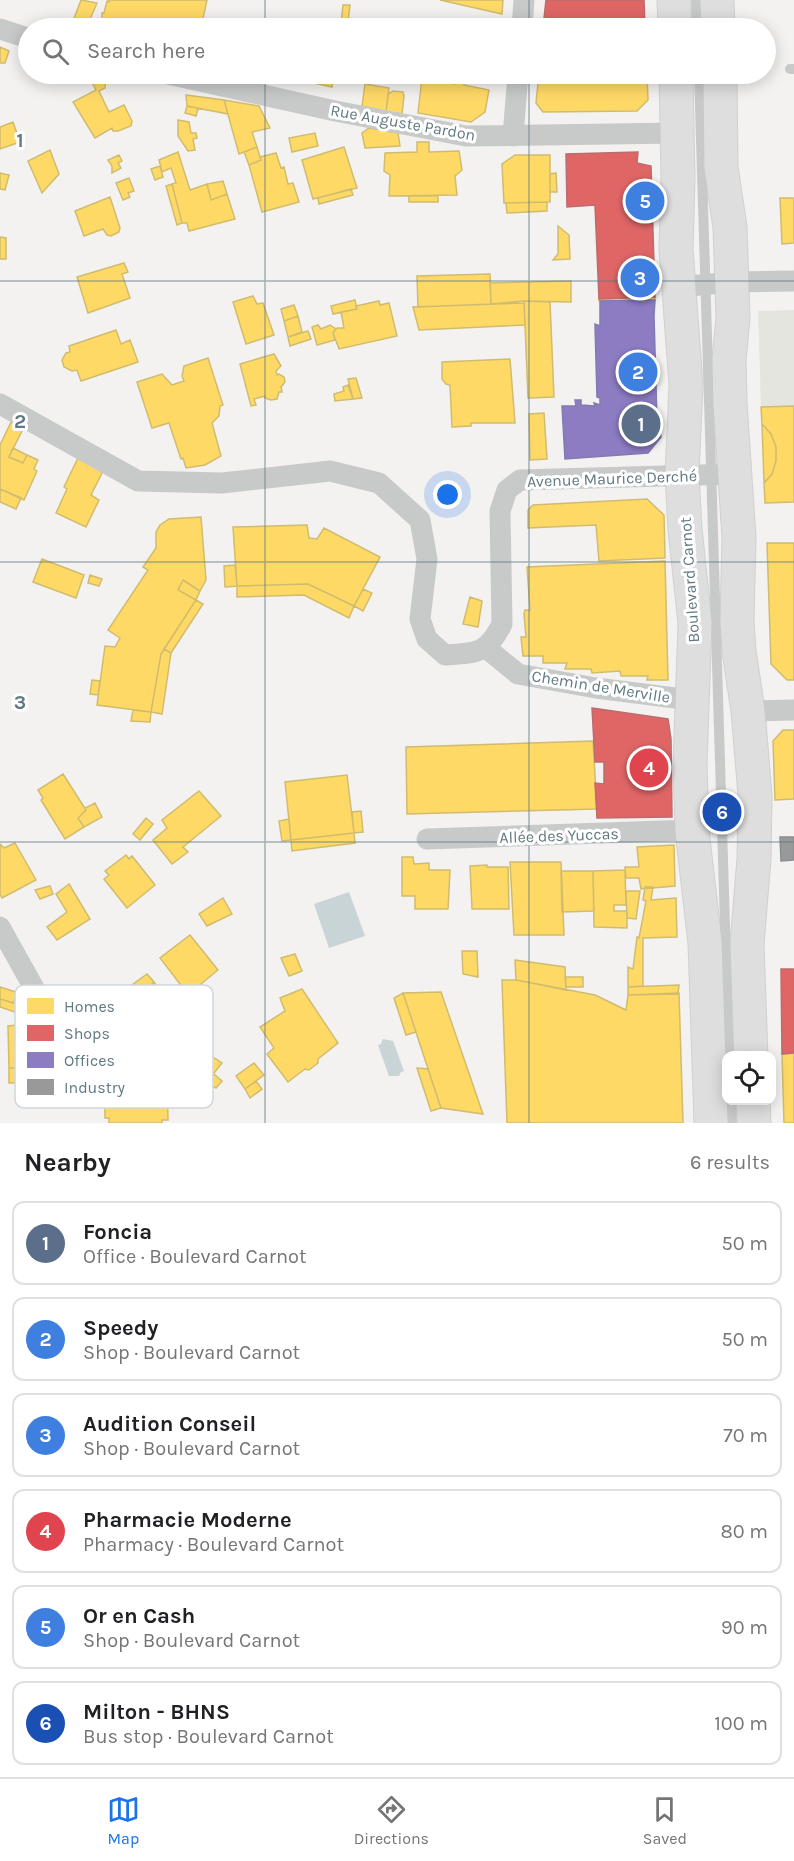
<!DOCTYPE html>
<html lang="en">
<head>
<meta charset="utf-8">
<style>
	body { margin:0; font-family:Karla,sans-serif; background:#f2f2f2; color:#202124 }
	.controls { position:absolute; right:18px; bottom:18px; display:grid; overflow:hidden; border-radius:12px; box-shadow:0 3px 15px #0003 }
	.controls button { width:54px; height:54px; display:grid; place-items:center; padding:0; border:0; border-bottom:2px solid #e0e0e0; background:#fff; color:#202124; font:30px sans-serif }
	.you { position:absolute; left:448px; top:495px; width:21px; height:21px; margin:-15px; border:4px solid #fff; border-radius:50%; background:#1a73e8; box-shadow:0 0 0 9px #1a73e833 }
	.badge { display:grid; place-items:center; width:39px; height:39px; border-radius:50%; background:#1a73e8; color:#fff; font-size:20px; font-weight:700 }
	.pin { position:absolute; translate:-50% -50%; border:3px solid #fff; box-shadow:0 2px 6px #0006 }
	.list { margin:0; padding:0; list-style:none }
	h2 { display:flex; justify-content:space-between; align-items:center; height:78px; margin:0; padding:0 24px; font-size:26px }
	h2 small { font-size:20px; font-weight:400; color:#757577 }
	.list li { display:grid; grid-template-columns:39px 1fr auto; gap:18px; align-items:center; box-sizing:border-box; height:84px; margin:0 12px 12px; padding:0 12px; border:2px solid #e0e0e0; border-radius:12px }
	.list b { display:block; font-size:22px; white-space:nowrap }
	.list p { margin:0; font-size:20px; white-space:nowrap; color:#757577 }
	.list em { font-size:20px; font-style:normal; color:#757577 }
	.icon { flex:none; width:33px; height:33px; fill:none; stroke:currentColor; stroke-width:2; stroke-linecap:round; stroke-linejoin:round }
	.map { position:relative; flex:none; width:794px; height:1123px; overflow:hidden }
	.search { position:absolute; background:#fff; box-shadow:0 3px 15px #0003; left:18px; right:18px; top:18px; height:66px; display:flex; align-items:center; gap:15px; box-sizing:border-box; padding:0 21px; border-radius:33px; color:#757577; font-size:22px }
	.sheet { height:654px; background:#fff }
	nav { display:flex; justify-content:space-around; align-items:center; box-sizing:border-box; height:84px; border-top:2px solid #e0e0e0; background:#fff; font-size:16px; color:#757577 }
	nav a { display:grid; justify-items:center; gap:3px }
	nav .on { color:#1a73e8 }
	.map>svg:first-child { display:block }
	.green { fill:#e3e5de }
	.water { fill:#c8d4d5 }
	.homes { fill:#ffd966; stroke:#d0bc6e; stroke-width:1.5 }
	.shops { fill:#e06666; stroke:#ba6c6e; stroke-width:1.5 }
	.offices { fill:#8e7cc3; stroke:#807bb0; stroke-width:1.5 }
	.industry { fill:#999; stroke:#888f92; stroke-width:1.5 }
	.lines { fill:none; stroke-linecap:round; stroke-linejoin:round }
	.primary-casing { stroke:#cfd0cf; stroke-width:35 }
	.lane { stroke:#c8caca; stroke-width:10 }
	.street { stroke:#c8caca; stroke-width:21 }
	.primary { stroke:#dedede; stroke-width:33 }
	.grid { fill:none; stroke:#617982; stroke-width:1.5; stroke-opacity:0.55 }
	.labels { text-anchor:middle; stroke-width:6; stroke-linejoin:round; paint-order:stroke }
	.street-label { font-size:16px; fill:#617982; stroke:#fff }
	.key { fill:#fff; stroke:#d0d7da; stroke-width:1.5 }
	.key-label { font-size:16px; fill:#617982 }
	.grid-label { font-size:20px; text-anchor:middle; font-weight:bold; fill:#617982; stroke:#fff; stroke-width:6; stroke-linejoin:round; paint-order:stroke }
</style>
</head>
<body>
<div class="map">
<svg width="794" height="1123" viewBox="0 0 794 1123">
	<rect width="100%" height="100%" fill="#f3f2f0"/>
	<path class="green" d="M794 310V406L761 407 758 311Z"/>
	<path class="water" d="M349 892 365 936 329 948 314 904Z
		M383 1039 393 1041 404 1071 401 1072 399 1076H389L378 1045 381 1044Z"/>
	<path class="homes" d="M81 0 97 3 88 24 73 21Z
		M109 0H207L202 23 214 25 213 28 102 27V13H104L107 1 109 2Z
		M440 0H503L502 14Z
		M343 5H350L348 23H341Z
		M645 26V28H561Z
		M0 47 9 51 5 63H0Z
		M315 74H334L332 87 314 83Z
		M539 74H647L648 100 637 111 543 112 536 103Z
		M91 78 106 80 105 88 99 91 109 112 124 105 132 121 131 126 118 131H113L112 128 95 138 73 102 96 90 90 79Z
		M422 78 455 84 456 78 464 79V85L489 90 485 112 471 122 418 113Z
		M365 84 389 88 386 112 362 106Z
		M393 91 403 92 404 96 402 114 386 112 388 94Z
		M186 95 224 100 228 114 187 106Z
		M224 100 259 106 270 128 252 132 257 147 239 154Z
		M187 106 198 108 196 116 185 113Z
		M178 120 189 122 191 133H196L197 138 193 139 195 150 188 151 178 136Z
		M13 122 20 142 0 149V127Z
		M369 128 398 133 400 146 365 148 362 133Z
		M315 133 318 146 292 152 289 138Z
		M417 142H429V152L459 151 462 170 455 176 457 195 389 196 390 175 384 171 385 153 417 152Z
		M257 147 261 160 249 165 244 152Z
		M344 147 357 188 313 199 302 160Z
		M50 150 59 174 42 193 28 161Z
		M178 152 190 190 207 184 211 200 227 194 235 219 189 231 187 223H182L172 184 176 183 171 168 162 172 159 160Z
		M276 153 281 168 284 167 288 184 293 183 299 202 262 212 249 165 261 160 260 157Z
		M119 155 122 161 118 163 121 168 112 173V166L108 160Z
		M515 155H550V202L504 203 502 164Z
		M160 166 163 177 155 180 151 169Z
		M0 173 9 175 5 190 0 189Z
		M556 173 557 192H550V174Z
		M129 178 134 191 128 193 130 197 123 200 116 183Z
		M223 181 227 194 211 200 207 184Z
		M172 184 182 223 177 225 166 186Z
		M351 189 353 195 319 204 318 198Z
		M409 196H438V202H409Z
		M110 197 120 228 119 232 111 236 107 235 103 229 84 236 75 211Z
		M780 198H794V243L782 244Z
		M547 202V211L507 213 506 203Z
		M558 226 569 235 570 259 553 260 558 254Z
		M0 237 6 238V259H0Z
		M124 263 128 272 122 274 130 298 88 313 77 277Z
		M490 274 491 304 418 307 417 276Z
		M571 281V302L524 301 491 304 490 283Z
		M253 296 257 304 263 303 274 335 246 344 233 302Z
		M655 297V300L599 301V299Z
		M355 300 357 309 333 314 331 306Z
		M379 301 380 305 389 303 397 336 339 349 333 333 337 328H344L341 312 357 309 356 306Z
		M524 301 550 302 554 397 528 398Z
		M524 303 525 325 419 330 413 307Z
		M294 305 298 316 284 321 281 309Z
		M298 316 302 332 288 337 284 321Z
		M318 325 321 329 330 325 336 329 333 333 335 340 317 345 312 327Z
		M116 330 121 344 130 340 138 362 81 381 77 370 72 371 64 367 62 360 66 353 70 352 69 346Z
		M308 331 311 339 290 346 288 337Z
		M274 354 281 366 276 371 277 375 279 374 284 377 285 382 281 387 282 392H279L277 399 271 400 265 398V396L254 399 256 405 251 406 240 364Z
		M208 358 223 405 220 406 219 416 212 423 221 456 205 465 186 468 183 458 181 459 169 423 152 428 137 382 162 374 172 385 184 381 182 376 184 366Z
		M510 359 515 423H471V426L452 427 450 385 446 384 442 379V362Z
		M356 378 362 398 353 399 348 379Z
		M348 385 353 399 335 401 334 394 344 391 343 387Z
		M794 406V502L765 503 764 483 772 474 776 461V447L771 434 762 424 761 407Z
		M544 413 547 459 530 460 529 414Z
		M11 422 23 429 9 457 23 463 27 455 38 460 34 469 37 471 24 500 0 489V445Z
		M762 424 771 434 776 447V461L772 474 764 483Z
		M13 448 27 455 23 463 9 457Z
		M78 458 103 471 91 495 99 500 86 527 56 513 67 489 64 487Z
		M0 489 21 498 16 509 0 502Z
		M647 499 664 515 665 558 599 561 596 525 528 528V510L533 505Z
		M201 517 206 580 200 591 183 580 178 590 196 600 161 654 151 712 97 705 105 646 115 647 120 638 108 630 148 570 143 567 156 548V532L160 525 169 519Z
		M307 525 309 538 317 539 324 528 380 557 354 606 308 584 237 586 233 527Z
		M767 543H794V680H787L771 664Z
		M42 559 84 575 76 598 33 582Z
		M665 561 668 680H647L648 676H621L620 671 592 673 591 669H565L567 663H543V656H523L521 637H526L524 614 525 610H530L527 567Z
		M235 565 237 586 225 587 224 566Z
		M90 575 102 579 99 586 88 583Z
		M183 580 200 591 196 600 178 590Z
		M308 584 354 606 349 618 304 595 237 597V586Z
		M363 589 372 593 363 611 354 606Z
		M470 597 482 601 478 627 463 624Z
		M196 600 203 604 171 653 164 649Z
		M164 649 171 653 162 714 151 712 161 654Z
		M92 680 100 681 98 695 90 694Z
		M133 710 151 712 150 722 131 721Z
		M783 730H794V799L775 800 773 741Z
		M593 741 597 809 407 814 406 747Z
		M63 774 86 810 78 818 84 827 65 839 41 800 43 798 38 790Z
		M347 775 354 833 291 840 285 782Z
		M199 791 221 816 183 847 188 852 172 864 153 840 167 828 162 820Z
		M95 803 102 817 84 827 78 818 86 810 85 808Z
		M361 811 363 832 354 833 352 812Z
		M146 818 153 824 140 840 133 834Z
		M289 819 291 840 282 841 279 821Z
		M354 833 355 843 292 851 291 840Z
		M15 843 36 880 2 898 0 894V844L4 848Z
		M674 845 675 886 641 889 639 878H626L625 867H639L637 847Z
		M126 855 129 859 132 856 155 885 127 908 104 879 109 875 105 871Z
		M402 857H413L414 864 429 863V870H450L448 909H415V896H402Z
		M510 862H561L564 935H514Z
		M487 865V867H508L509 909H472L470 866Z
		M625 870 626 905H614V911H627V928L594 927 593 871Z
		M561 871H593L594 911 562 912Z
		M69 884 90 919 57 940 47 927 67 912 56 894Z
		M50 886 53 894 40 899 35 890Z
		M645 887H653L651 900 676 898 677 937 643 938V986L628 987V967L633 969 637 937 639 938 646 901 643 900Z
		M626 891H640L636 919 627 918Z
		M223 898 232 914 207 926 199 914Z
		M190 935 218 970 190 993 211 1019 195 1031 173 1002 176 1000 173 997 183 988 160 958Z
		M462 951H477L478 977 463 974Z
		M295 954 302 971 289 976 281 958Z
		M515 960 565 967 566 990 516 980Z
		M147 974 154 982 138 997 129 987Z
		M565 977H583V987H566Z
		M502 980H516L595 995 626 1010 628 995 679 993 683 1123H507Z
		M154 982 189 1031 170 1048 153 1027 154 1024 133 1001Z
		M679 985 678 994 628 995V987Z
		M0 987 16 992 14 1003 0 999Z
		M302 989 338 1043 318 1059V1063L309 1070 305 1069 288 1082 267 1054 274 1048 260 1027 285 1011 280 998Z
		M441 992 483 1114 441 1108 403 993Z
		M403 993 416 1032 406 1035 394 998Z
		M0 999 29 1008 28 1013 16 1009 15 1012 0 1007Z
		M35 1017 36 1025H39V1019L50 1020V1040L60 1038 64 1061H51V1067L9 1068 8 1026 18 1025V1018Z
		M794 1053V1123H784L782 1054Z
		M213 1057 222 1063 207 1082 195 1075Z
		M126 1061H142V1064H146V1072H155V1076L167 1077 168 1120H162V1123H109V1118H105V1096H123Z
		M254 1063 264 1075 245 1089 236 1076Z
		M51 1067V1082L9 1083V1068Z
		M417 1068 428 1069 441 1108 431 1111Z
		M214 1074 222 1081 216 1088 207 1082Z
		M256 1081 262 1089 250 1098 245 1089Z"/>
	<path class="shops" d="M546 0H644L645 26 543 28Z
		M638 152 637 163 651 166 655 297 599 299 595 205 567 207 566 154Z
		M592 708 668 719 671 739 672 817 597 818 595 783 604 784V762H595Z
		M781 969H794V1053L782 1054Z"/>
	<path class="offices" d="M654 300H655L654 316 657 420 659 419 661 437 648 453 565 459 562 406H576L575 400H581V405L595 406 594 403 600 405V398L597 397 595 324 600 326V301Z"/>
	<path class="industry" d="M780 837H794V860L781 861Z"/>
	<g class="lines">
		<defs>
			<path id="primary" d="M674 0 675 28
				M717 0 718 28
				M676 74 678 179 676 249 686 385 682 475 685 529 695 623 690 763 692 830 705 943 711 1123
				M720 74 721 167 730 227 733 318 729 360 730 403 739 537 737 621 739 651 748 711 755 795 754 859 747 944 751 1056
				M753 1100 754 1123"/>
		</defs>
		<use href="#primary" class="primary-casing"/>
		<path class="lane" d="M696 0 697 28
			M790 69H794
			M699 74 729 1056
			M731 1100 732 1123"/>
		<path class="street" d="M522 28 524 0
			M0 29 28 38
			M168 74 335 111 466 136 678 133
			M513 136 518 74
			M679 287 732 282 794 281
			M0 404 138 481 222 483 330 471 379 483 420 520 427 559 420 619 427 639 445 655C477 653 487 654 502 624L500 511 507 490 520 480 736 474
			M485 647 518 674 596 688 691 700
			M748 711 794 710
			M427 839 692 830
			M0 927 39 997C57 1015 119 1025 146 1033"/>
		<use href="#primary" class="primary"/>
	</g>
	<path class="grid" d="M265 0V28M529 0V28M265 74V1123M529 74V1123M0 281H794M0 562H794M0 842H794"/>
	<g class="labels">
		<g class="street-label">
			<text transform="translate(403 122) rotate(10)" y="6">Rue Auguste Pardon</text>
			<text transform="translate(612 478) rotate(-2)" y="6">Avenue Maurice Derché</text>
			<text transform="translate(689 580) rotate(-94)" y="6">Boulevard Carnot</text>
			<text transform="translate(601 686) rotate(9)" y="6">Chemin de Merville</text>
			<text transform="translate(559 835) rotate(-2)" y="6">Allée des Yuccas</text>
		</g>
	</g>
	<rect x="15" y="985" width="198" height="123" rx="9" class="key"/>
	<rect x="27" y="998" width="27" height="16" fill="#ffd966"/>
	<rect x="27" y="1025" width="27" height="16" fill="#e06666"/>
	<rect x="27" y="1052" width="27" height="16" fill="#8e7cc3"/>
	<rect x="27" y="1079" width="27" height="16" fill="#999"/>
	<g class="key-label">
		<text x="64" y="1012">Homes</text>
		<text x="64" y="1039">Shops</text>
		<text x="64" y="1066">Offices</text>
		<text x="64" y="1093">Industry</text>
	</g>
	<g class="grid-label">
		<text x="20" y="147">1</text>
		<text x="20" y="428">2</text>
		<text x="20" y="709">3</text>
	</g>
</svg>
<div class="controls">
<button><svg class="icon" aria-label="locate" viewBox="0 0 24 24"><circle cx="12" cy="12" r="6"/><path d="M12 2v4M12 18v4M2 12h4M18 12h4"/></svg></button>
</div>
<div class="you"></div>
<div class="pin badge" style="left:641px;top:424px;background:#5c6f8a">1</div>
<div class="pin badge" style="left:638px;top:372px;background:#3f7fe0">2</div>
<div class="pin badge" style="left:640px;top:278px;background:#3f7fe0">3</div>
<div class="pin badge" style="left:649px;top:768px;background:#e0444e">4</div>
<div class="pin badge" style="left:645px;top:201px;background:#3f7fe0">5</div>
<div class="pin badge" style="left:722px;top:812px;background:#1a4fb4">6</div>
<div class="search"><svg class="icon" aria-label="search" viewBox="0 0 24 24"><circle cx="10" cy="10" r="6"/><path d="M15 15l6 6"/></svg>Search here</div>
</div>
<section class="sheet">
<h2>Nearby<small>6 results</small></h2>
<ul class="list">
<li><span class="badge" style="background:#5c6f8a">1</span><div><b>Foncia</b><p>Office · Boulevard Carnot</p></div><em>50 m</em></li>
<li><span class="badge" style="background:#3f7fe0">2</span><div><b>Speedy</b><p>Shop · Boulevard Carnot</p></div><em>50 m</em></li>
<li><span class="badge" style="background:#3f7fe0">3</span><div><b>Audition Conseil</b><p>Shop · Boulevard Carnot</p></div><em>70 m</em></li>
<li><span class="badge" style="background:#e0444e">4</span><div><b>Pharmacie Moderne</b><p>Pharmacy · Boulevard Carnot</p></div><em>80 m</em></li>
<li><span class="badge" style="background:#3f7fe0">5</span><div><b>Or en Cash</b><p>Shop · Boulevard Carnot</p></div><em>90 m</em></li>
<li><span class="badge" style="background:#1a4fb4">6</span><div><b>Milton - BHNS</b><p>Bus stop · Boulevard Carnot</p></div><em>100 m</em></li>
</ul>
</section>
<nav>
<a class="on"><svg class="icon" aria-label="map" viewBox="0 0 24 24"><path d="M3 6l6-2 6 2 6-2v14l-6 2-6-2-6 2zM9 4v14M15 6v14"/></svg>Map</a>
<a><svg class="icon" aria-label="directions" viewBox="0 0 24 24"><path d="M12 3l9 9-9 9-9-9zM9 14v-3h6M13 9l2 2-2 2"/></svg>Directions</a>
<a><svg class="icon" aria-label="saved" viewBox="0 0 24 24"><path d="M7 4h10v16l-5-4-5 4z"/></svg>Saved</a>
</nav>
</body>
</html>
